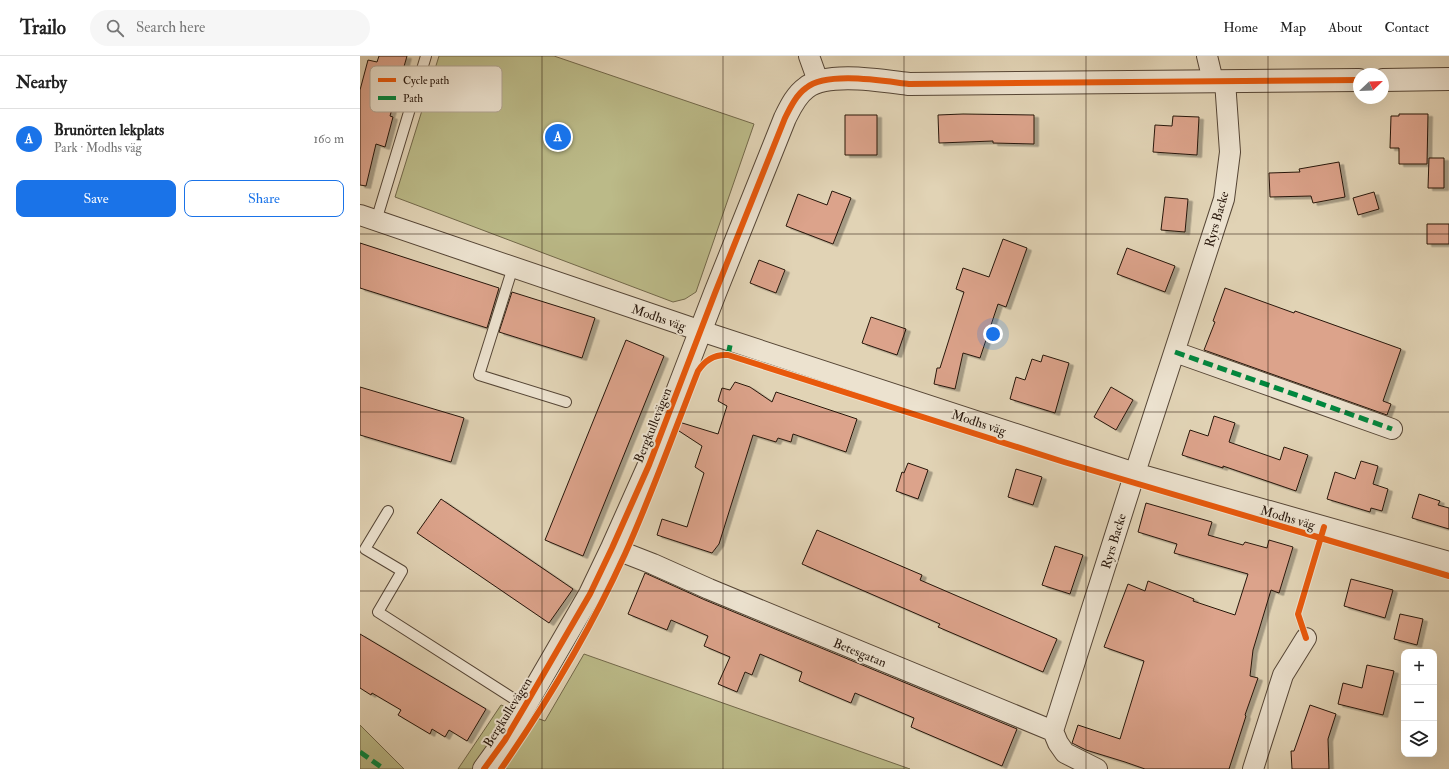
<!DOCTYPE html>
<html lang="en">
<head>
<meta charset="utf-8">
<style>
	body { margin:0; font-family:"IM FELL Double Pica",serif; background:#f6f6f6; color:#222 }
	.controls { position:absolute; right:12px; bottom:12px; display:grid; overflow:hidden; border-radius:8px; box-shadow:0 4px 16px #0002 }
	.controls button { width:36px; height:36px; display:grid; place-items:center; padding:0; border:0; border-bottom:1px solid #e0e0e0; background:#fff; color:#222; font:20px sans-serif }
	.compass { position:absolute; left:993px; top:12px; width:36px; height:36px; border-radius:50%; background:#fff; box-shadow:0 4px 16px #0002; rotate:67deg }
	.you { position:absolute; left:633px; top:278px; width:14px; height:14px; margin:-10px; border:3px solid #fff; border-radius:50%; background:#1a73e8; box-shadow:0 0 0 6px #1a73e833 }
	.badge { display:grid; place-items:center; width:26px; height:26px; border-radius:50%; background:#1a73e8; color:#fff; font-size:13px; font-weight:700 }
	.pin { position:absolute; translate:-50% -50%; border:2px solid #fff; box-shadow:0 1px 4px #0006 }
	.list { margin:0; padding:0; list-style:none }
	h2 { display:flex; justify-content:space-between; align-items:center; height:52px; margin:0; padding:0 16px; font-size:17px }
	h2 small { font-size:13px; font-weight:400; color:#767676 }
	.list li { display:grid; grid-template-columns:26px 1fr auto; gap:12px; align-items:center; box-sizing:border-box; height:60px; padding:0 16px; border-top:1px solid #e0e0e0 }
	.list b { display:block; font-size:15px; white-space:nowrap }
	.list p { margin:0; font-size:13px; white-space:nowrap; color:#767676 }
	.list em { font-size:13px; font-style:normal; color:#767676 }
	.actions { display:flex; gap:8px; padding:12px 16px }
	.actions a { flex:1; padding:9px 0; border:1px solid #1a73e8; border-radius:8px; text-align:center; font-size:14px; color:#1a73e8 }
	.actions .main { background:#1a73e8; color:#fff }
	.icon { flex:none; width:22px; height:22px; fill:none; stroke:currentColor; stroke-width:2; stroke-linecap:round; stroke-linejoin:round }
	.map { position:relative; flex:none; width:1089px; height:713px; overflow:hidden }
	header { display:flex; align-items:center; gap:24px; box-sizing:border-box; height:56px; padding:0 20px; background:#fff; border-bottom:1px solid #e0e0e0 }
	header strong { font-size:19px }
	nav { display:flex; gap:22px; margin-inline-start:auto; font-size:14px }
	.search { width:280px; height:36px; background:#f6f6f6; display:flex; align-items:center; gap:10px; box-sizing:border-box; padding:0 14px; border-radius:22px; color:#767676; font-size:15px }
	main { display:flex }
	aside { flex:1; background:#fff }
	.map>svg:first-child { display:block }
	.green { fill:#bbba88; stroke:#72684a }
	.building { fill:#dca38b; stroke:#28170c; filter:url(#shadow) }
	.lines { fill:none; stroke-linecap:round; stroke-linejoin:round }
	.service-casing { stroke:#564636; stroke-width:12 }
	.minor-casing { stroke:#564636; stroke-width:22 }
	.tertiary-casing { stroke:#564636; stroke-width:24 }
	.service { stroke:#ece2cf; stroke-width:10 }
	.minor { stroke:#ece2cf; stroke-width:20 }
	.tertiary { stroke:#ece2cf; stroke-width:22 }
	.quiet { stroke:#00873e; stroke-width:5; stroke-dasharray:10 5; stroke-linecap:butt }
	.cycleway-casing { stroke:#ece2cf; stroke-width:8 }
	.cycleway { stroke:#e8590c; stroke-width:6 }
	.grid { fill:none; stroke:#28170c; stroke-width:1; stroke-opacity:0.55 }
	.labels { text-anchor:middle; stroke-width:4; stroke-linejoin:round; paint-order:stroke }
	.street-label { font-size:13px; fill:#28170c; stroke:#ece2cf }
	.key { fill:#ece2cf; stroke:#b1a594; stroke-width:1 }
	.key-label { font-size:11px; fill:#28170c }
</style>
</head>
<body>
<header>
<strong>Trailo</strong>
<div class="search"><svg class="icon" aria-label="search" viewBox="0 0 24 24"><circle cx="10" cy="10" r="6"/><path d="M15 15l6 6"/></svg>Search here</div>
<nav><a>Home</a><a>Map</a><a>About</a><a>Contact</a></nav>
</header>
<main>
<aside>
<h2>Nearby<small></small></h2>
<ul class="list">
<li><span class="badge">A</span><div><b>Brunörten lekplats</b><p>Park · Modhs väg</p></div><em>160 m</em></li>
</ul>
<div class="actions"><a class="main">Save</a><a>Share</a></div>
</aside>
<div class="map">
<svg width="1089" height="713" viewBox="0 0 1089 713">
	<defs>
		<filter id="shadow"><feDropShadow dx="4.5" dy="2.5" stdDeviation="0" flood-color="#0004"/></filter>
	</defs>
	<rect width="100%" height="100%" fill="#e1d3b5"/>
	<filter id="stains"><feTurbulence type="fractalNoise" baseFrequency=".005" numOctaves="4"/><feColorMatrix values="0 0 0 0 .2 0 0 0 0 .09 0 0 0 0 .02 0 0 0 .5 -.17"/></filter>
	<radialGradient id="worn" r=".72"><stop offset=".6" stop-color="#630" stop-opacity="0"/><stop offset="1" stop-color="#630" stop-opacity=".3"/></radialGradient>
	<path class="green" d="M79 0H194L394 68 336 236 325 243 313 246 35 141Z
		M224 598 550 713H98L141 649 185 665Z
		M0 669 44 713H0Z"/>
	<path class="building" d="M19 0H47L30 60 33 61 25 91 16 88 6 130 0 129V34L8 4 17 6Z
		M603 58 674 59V88L633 87V85L579 87 578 59Z
		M1039 58H1068L1067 108H1039V92H1030L1031 60H1039Z
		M485 59H517V99H485Z
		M813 60 839 61 837 99 793 96 795 69 812 70Z
		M1069 102H1084V132H1068Z
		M979 106 985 141 953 147 951 140 910 141 909 117 940 116 939 113Z
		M472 135 491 142 473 188 426 170 438 138 467 149Z
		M1014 136 1019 153 998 159 993 142Z
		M805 141 828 143 825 176 801 174Z
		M1067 168H1089V188H1067Z
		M643 183 667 192 646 251 638 248 620 302 603 297 595 333 574 328 577 312H580L604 236 596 233 603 212 629 221Z
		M0 187 139 232 127 272 0 232Z
		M767 192 815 210 805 236 757 218Z
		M399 204 425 214 416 237 390 227Z
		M865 232 934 257 935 255 1041 293 1023 345 1031 348 1027 359 844 294 855 266 853 265Z
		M152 236 235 262 222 302 139 276Z
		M511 261 546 273 537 299 502 287Z
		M266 284 304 300 223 500 185 484Z
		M683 299 709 307 695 357 650 343 656 321 665 324 672 303 681 306Z
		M375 326 390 331 412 346 416 336 497 363 486 396 433 378 431 386 418 382 416 386 393 379 359 488 352 497 297 479 302 463 327 471 344 417 335 411 342 390 316 373 319 366 358 378 367 350 358 345 362 332 370 334Z
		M0 331 104 362 91 406 0 379Z
		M751 331 773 344 756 374 734 361Z
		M854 360 875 367 869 386 920 404 924 391 948 399 936 435 863 410V412L822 399 830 374 848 380Z
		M1001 405 1018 410 1013 428 1028 433 1022 455 1011 452 1010 456 967 443 975 416 995 423Z
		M548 407 568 414 558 443 536 435 542 416 544 417Z
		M656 413 682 421 673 449 648 441Z
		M1059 438 1080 445 1078 449 1089 452V473L1052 462Z
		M81 443 213 533 189 567 57 477Z
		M786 447 852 466 848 479 883 489 885 486 907 492 909 484 933 491 919 537 911 534 893 594 890 620 898 622 885 659 886 660 869 713H785L765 706 726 694 712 687 718 669 760 683 784 605 744 591 768 528 785 535 788 525 834 543 833 545 875 559 888 518 814 497 817 488 778 476Z
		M457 474 562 519 560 524 697 583 683 616 578 571 580 568 442 508Z
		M695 490 723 499 710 538 682 529Z
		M285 517 345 544 657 673 642 710 551 671 554 662 495 637 491 647 439 625 442 616 400 598 392 619 385 616 377 636 358 628 370 601 344 590 348 580 311 564 307 574 268 558Z
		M991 523 1033 534 1025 562 984 550Z
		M1040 558 1063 563 1057 589 1034 583Z
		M0 578 126 653 107 685 89 674 85 681 72 673 70 678 38 659 41 654 12 637 11 639 0 632Z
		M1007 609 1034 615 1023 659 978 648 983 627 1002 632Z
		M950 649 976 658 968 683 969 713H932L931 695H934Z"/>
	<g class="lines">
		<defs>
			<path id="service" d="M16 165 66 0
				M153 211 119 319 206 346
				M28 455 5 493 42 515 18 556 165 650"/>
			<path id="minor" d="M449 0 458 25
				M847 0 853 25
				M0 159 341 275 775 417 1089 506
				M815 296 1032 373
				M252 492 293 508 349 533 693 675 698 687 705 697 737 713
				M693 675 772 426 864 143 870 96 865 25
				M893 713 923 619 946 582"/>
			<path id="tertiary" d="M1023 24 1089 23
				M124 713 145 684 165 650 230 538 252 492 289 409 355 237 425 62C430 52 436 39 446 32 467 15 523 25 549 28L999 24"/>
		</defs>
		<use href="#service" class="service-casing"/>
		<use href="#minor" class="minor-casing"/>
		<use href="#tertiary" class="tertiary-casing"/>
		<use href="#service" class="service"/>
		<use href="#minor" class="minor"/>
		<use href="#tertiary" class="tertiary"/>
		<path class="quiet" d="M815 296 1032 373
			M368 299 371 285
			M0 696 24 713"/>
		<defs>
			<path id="cycleway" d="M946 582 938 558 964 471
				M124 713 145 684 165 650 230 538 252 492 289 409 355 237 425 62C430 52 436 39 446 32 467 15 523 25 549 28L999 24
				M141 713C188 645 231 573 265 498 292 438 314 376 338 315 345 304 354 298 368 299L704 406 1089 520"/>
		</defs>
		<use href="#cycleway" class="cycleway-casing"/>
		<use href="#cycleway" class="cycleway"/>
	</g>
	<path class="grid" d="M182 0V713M363 0V713M544 0V713M726 0V713M908 0V713M0 178H1089M0 356H1089M0 535H1089"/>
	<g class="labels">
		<g class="street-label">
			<text transform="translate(856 163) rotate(-74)" y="5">Ryrs Backe</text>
			<text transform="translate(299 261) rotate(19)" y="5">Modhs väg</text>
			<text transform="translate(619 366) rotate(18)" y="5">Modhs väg</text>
			<text transform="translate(292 369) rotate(-68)" y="5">Bergkullevägen</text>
			<text transform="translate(928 461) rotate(16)" y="5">Modhs väg</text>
			<text transform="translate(753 485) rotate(-73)" y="5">Ryrs Backe</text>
			<text transform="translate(500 596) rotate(22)" y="5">Betesgatan</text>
			<text transform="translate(147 656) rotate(-58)" y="5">Bergkullevägen</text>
		</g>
	</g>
	<rect x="10" y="10" width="132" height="46" rx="6" class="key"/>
	<rect x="18" y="22" width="18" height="4" fill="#e8590c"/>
	<rect x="18" y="40" width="18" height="4" fill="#00873e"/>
	<g class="key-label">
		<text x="43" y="28">Cycle path</text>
		<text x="43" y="46">Path</text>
	</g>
	<rect width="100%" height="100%" filter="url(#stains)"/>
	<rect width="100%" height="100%" fill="url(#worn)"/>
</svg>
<div class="controls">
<button>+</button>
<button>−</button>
<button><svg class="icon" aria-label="layers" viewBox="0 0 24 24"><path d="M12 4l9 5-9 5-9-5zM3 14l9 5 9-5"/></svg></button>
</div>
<svg class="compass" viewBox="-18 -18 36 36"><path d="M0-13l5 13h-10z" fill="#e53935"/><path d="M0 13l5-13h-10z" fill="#767676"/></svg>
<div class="you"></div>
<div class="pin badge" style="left:198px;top:81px">A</div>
</div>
</main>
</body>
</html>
